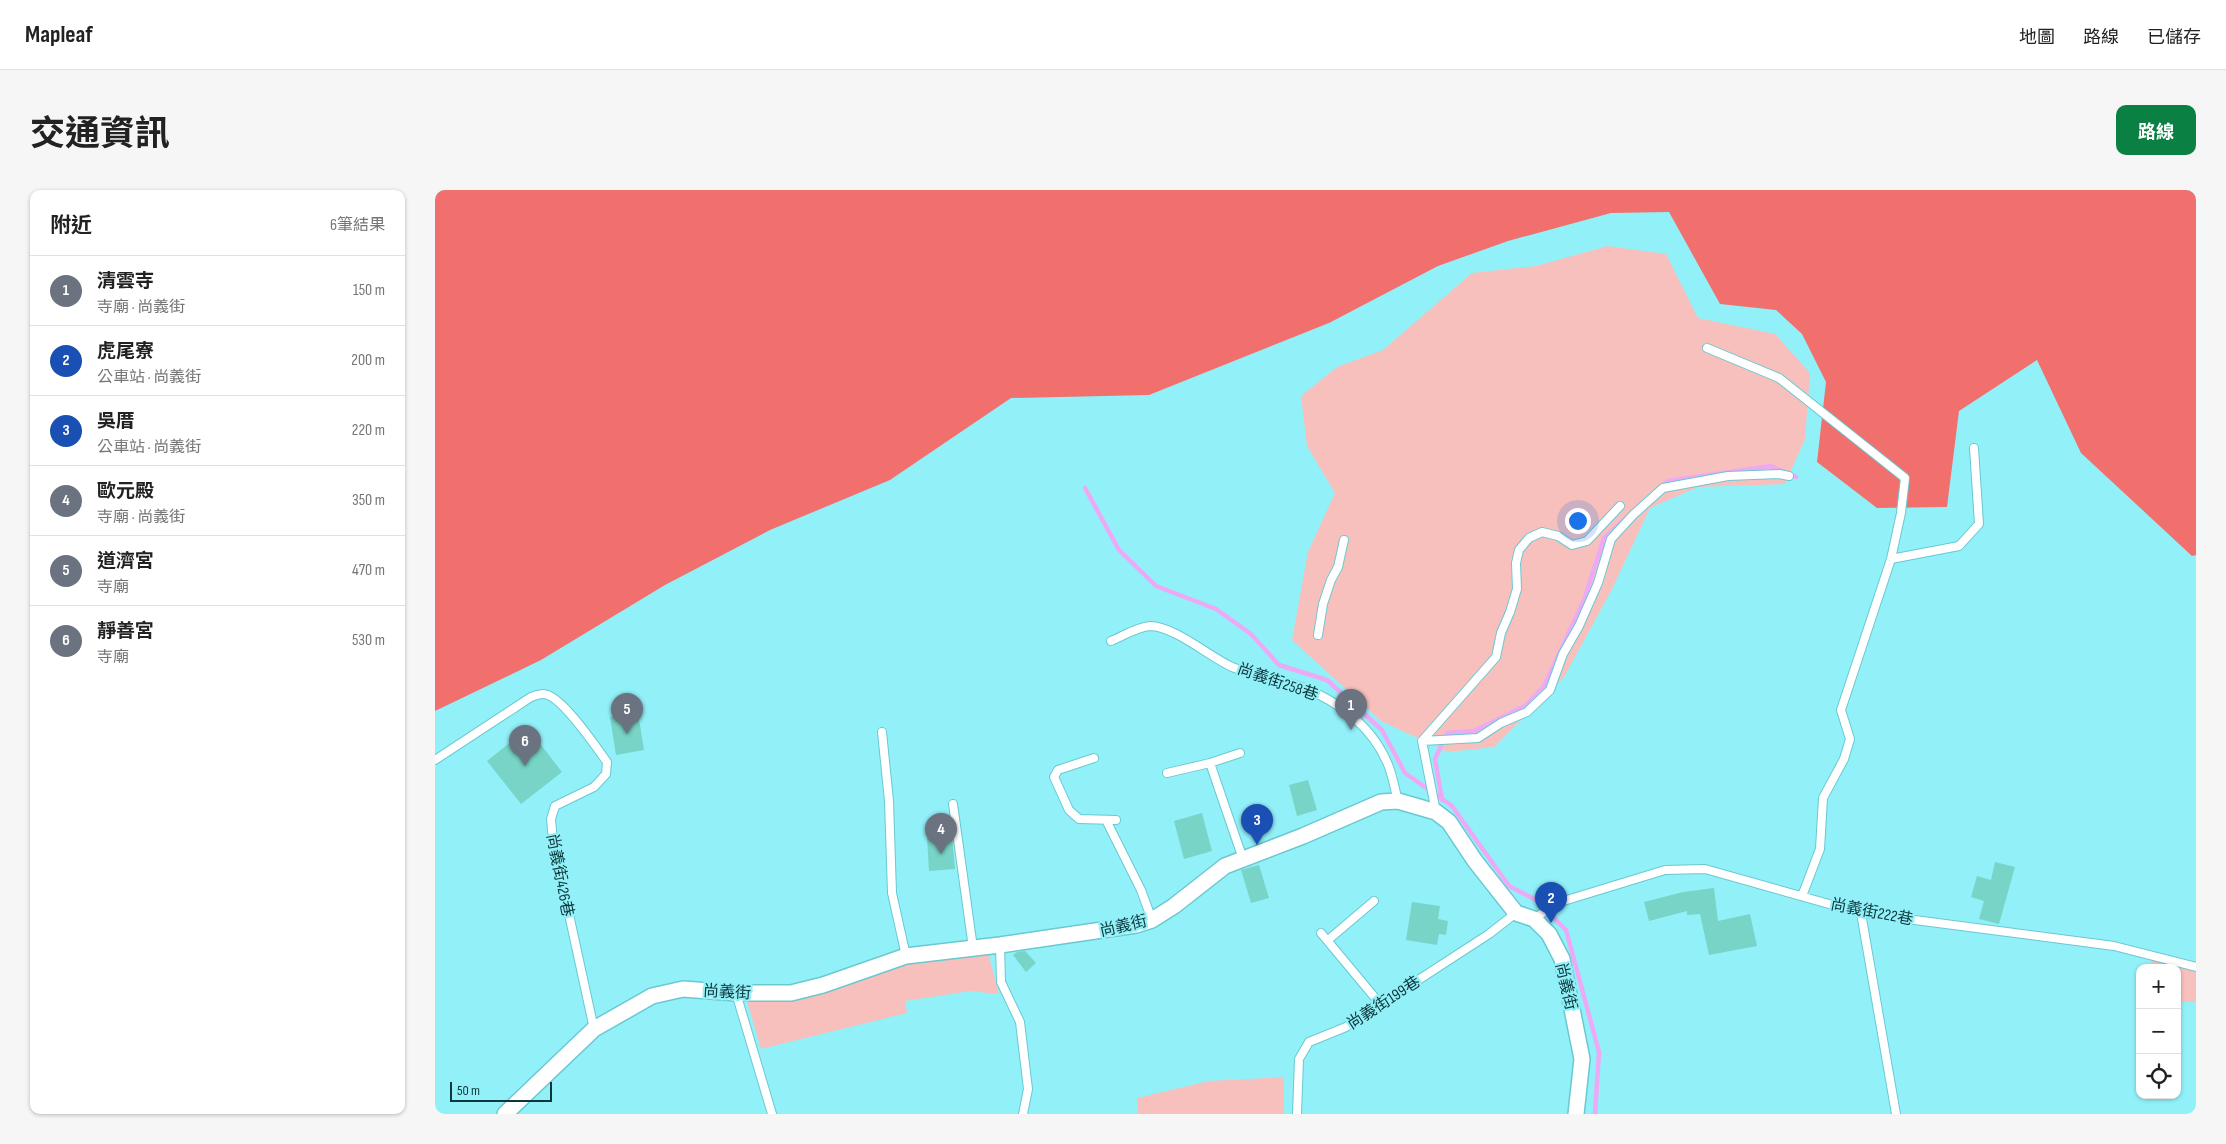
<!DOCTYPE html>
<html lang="zh-TW">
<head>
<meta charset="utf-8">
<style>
	body { margin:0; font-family:"Sofia Sans Condensed","Noto Sans TC",sans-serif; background:#f6f6f6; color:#222 }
	.controls { position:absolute; right:15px; bottom:15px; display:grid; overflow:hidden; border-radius:10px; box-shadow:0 1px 4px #0004 }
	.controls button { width:45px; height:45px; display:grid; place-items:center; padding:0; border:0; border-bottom:1px solid #e0e0e0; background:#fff; color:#222; font:25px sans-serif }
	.scale { position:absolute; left:15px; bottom:12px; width:102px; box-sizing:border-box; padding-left:5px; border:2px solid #0d373a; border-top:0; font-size:14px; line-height:18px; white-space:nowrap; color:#0d373a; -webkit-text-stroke:4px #92f0f9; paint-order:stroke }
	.you { position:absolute; left:1142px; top:330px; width:18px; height:18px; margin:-12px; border:4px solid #fff; border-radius:50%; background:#1a73e8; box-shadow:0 0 0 8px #1a73e833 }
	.badge { display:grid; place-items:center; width:32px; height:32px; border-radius:50%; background:#0b8043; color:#fff; font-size:16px; font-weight:700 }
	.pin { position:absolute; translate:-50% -41px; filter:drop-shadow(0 1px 2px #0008) }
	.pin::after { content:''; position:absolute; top:26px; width:18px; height:15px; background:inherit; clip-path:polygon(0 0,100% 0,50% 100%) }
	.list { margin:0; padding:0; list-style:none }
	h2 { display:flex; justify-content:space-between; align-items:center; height:65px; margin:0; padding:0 20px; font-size:21px }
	h2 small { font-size:16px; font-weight:400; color:#767676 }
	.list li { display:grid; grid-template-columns:32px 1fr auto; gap:15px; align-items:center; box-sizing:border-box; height:70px; padding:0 20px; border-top:1px solid #e0e0e0 }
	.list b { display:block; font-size:19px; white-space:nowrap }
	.list p { margin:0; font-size:16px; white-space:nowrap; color:#767676 }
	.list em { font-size:16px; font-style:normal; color:#767676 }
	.icon { flex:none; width:28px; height:28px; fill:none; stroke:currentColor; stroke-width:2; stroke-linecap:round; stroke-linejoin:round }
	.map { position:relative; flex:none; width:1761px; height:924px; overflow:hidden; border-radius:10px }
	header { display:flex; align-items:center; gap:30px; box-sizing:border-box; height:70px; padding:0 25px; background:#fff; border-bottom:1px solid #e0e0e0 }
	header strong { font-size:24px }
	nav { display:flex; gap:28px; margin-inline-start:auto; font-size:18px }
	.intro { display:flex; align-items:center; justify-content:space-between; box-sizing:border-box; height:120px; padding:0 30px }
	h1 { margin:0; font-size:35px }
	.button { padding:12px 22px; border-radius:10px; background:#0b8043; color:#fff; font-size:18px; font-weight:700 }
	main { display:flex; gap:30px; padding:0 30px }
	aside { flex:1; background:#fff; border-radius:10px; box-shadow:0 1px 4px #0004 }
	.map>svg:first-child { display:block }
	.green { fill:#f8c0bc }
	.forest { fill:#f1706d }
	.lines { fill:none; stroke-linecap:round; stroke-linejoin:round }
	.stream { stroke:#eea9f5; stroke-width:4.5 }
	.building { fill:#78d4c6 }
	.service-casing { stroke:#6ac8d1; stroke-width:10 }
	.minor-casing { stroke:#6ac8d1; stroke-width:18 }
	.service { stroke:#fff; stroke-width:8 }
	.minor { stroke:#fff; stroke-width:15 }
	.labels { text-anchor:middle; stroke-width:4.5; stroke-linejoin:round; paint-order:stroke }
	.street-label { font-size:16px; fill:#0d373a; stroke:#92f0f9 }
</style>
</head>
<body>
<header>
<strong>Mapleaf</strong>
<nav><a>地圖</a><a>路線</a><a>已儲存</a></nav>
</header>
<div class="intro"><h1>交通資訊</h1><a class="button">路線</a></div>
<main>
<aside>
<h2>附近<small>6筆結果</small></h2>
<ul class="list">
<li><span class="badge" style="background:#6b7280">1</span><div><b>清雲寺</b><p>寺廟 · 尚義街</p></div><em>150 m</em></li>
<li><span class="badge" style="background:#1a4fb4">2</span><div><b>虎尾寮</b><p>公車站 · 尚義街</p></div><em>200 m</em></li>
<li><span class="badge" style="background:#1a4fb4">3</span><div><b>吳厝</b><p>公車站 · 尚義街</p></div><em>220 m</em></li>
<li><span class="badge" style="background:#6b7280">4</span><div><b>歐元殿</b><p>寺廟 · 尚義街</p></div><em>350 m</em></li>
<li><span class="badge" style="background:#6b7280">5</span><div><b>道濟宮</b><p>寺廟</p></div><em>470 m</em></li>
<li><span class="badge" style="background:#6b7280">6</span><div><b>靜善宮</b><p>寺廟</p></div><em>530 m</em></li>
</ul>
</aside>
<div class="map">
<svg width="1761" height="924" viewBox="0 0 1761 924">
	<rect width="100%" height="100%" fill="#92f0f9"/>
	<path class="green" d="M1173 56 1231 64 1263 128 1340 144 1375 183 1370 249 1350 294 1263 297 1215 318 1177 399 1129 487 1059 557 1013 562 946 531 857 450 873 362 900 303 872 256 866 206 902 177 948 160 1037 83 1101 76Z
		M553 763 564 804 535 801 470 811 472 823 326 859 311 808 474 771Z
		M1716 769 1761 780V812H1742V778H1718Z
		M849 887V924H703L702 908 774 891Z"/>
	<path class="forest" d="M0 0H1761V365L1757 366 1646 263 1602 170 1524 221 1512 317 1442 318 1382 272 1391 192 1367 144 1341 120 1285 114 1234 22 1176 23 1073 51 1003 76 894 133 714 205 576 208 455 290 335 340 230 395 106 470 0 521Z"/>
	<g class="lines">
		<path class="stream" d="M1225 297 1233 291 1336 276 1361 287
			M650 298 684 360 721 396 781 419 816 444 844 475 892 490 947 540 970 583 1017 616 1074 696 1101 710 1131 740 1164 862 1160 924
			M1007 610 1000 569 1012 543 1039 541 1090 516 1109 496 1149 410 1169 348 1190 329"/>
	</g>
	<path class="building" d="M203 523 209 560 181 565 175 527Z
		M93 538 127 582 86 614 52 571Z
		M873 590 882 620 862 626 854 595Z
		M767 623 777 661 749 669 739 631Z
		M517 646 520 679 494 681 492 648Z
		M1560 672 1580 677 1564 734 1544 729 1549 711 1536 707 1542 686 1556 690Z
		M824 675 834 708 816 713 806 680Z
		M1279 698 1283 731 1315 724 1322 756 1274 765 1265 724 1252 725V721L1214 731 1209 712 1248 702Z
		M977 712 1005 716 1003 729 1013 731 1011 745 1004 744 1002 755 971 750Z
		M590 761 601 773 591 782 578 765 582 762Z"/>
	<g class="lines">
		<defs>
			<path id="service" d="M1272 158 1344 188 1470 288 1466 323 1456 369 1406 520 1415 549 1409 569 1388 608 1385 659 1367 706
				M1456 369 1524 356 1544 334 1539 258
				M883 445 888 414 896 390 903 377 909 350
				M676 451C688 446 702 437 715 436 739 436 775 467 797 477 819 486 844 489 867 497 905 512 939 538 954 577 958 588 960 600 963 611
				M447 542 454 611 457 703 471 766
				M987 551 1043 548 1066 533 1092 522 1115 500 1128 464 1144 436 1163 393 1176 349 1198 325 1228 298 1293 286 1344 284 1354 286
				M987 551 1061 467 1066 443 1075 422 1082 399 1081 373 1084 360 1094 348 1107 342 1123 346 1137 355 1152 351 1185 316
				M987 551 1001 622
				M659 568 623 580 619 587 634 620 644 629 681 630
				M0 570 96 507C99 506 104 504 108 504 125 503 161 557 172 572L171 584 159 597 120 616 116 629 118 651 159 839
				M775 573 808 669
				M732 583 775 573 805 563
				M518 614 538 758
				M671 630 706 700 717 730
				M1426 723 1461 924
				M1099 729 1122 713 1230 680 1270 679 1426 723 1679 756 1761 777
				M886 743 946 815
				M893 750 939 711
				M565 755 566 792 585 832 593 899 588 924
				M301 803 337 924
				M862 924 864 869 874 852 911 837 1054 744 1081 723"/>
			<path id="minor" d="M70 924 159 839 217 806 248 799 301 803H356L388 795 471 766 565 755 701 735 717 730 739 716 790 676 868 646 946 612 963 611 1001 622 1014 632 1040 671 1081 723 1099 729 1114 744 1127 769 1147 869 1141 924"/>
		</defs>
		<use href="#service" class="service-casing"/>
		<use href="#minor" class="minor-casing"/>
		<use href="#service" class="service"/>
		<use href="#minor" class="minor"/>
	</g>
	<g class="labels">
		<g class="street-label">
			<text transform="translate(843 491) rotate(19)" y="6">尚義街258巷</text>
			<text transform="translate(126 685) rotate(79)" y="6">尚義街426巷</text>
			<text transform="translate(1437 721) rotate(11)" y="6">尚義街222巷</text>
			<text transform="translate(688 735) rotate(-13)" y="6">尚義街</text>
			<text transform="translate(1132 796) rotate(77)" y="6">尚義街</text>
			<text transform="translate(292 801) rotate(3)" y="6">尚義街</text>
			<text transform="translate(948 812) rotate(-33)" y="6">尚義街199巷</text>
		</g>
	</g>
</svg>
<div class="controls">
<button>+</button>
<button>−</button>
<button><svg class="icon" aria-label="locate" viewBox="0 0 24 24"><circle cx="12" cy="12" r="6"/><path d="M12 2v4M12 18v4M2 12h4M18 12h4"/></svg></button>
</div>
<div class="scale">50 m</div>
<div class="you"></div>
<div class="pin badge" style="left:916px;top:540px;background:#6b7280">1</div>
<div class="pin badge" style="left:1116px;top:733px;background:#1a4fb4">2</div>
<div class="pin badge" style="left:822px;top:655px;background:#1a4fb4">3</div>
<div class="pin badge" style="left:506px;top:664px;background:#6b7280">4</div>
<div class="pin badge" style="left:192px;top:544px;background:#6b7280">5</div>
<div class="pin badge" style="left:90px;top:576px;background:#6b7280">6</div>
</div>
</main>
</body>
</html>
